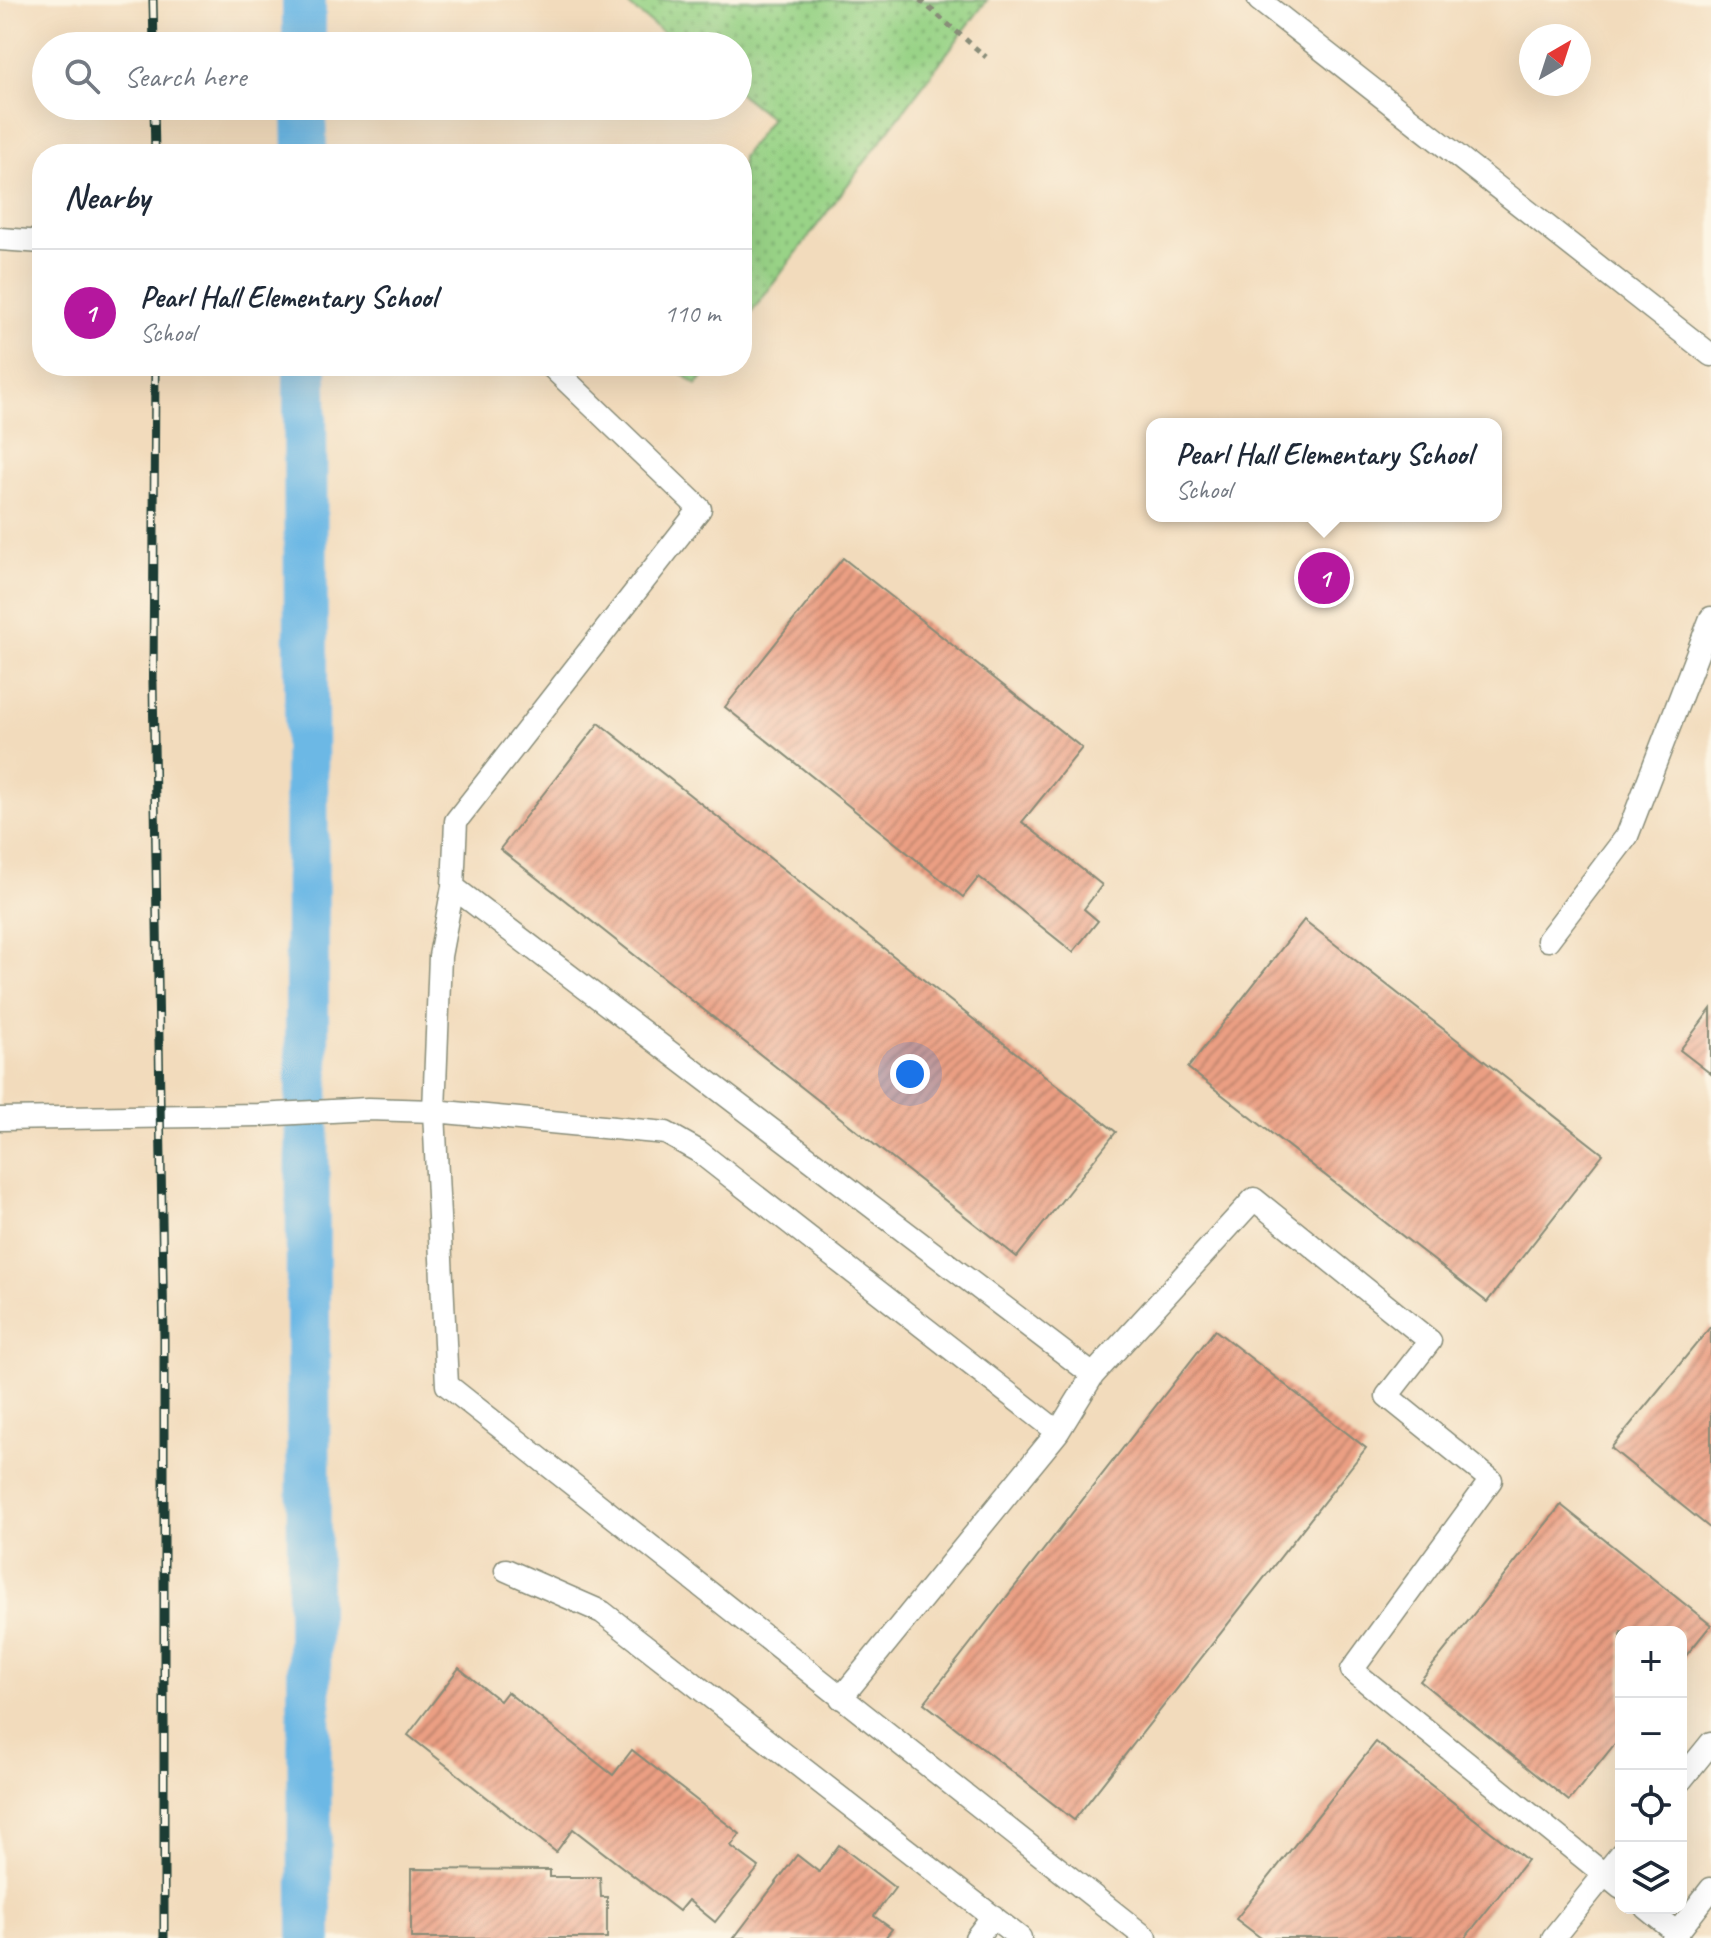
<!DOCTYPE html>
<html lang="en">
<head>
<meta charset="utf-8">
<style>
	body { margin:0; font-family:Caveat,sans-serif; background:#f6f6f7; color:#1f2937 }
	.controls { position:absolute; right:24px; bottom:24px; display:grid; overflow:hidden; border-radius:16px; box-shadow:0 8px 32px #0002 }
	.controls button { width:72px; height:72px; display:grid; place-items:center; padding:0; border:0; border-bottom:2px solid #e0e1e3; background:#fff; color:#1f2937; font:40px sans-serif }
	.compass { position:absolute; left:1519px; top:24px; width:72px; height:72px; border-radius:50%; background:#fff; box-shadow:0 8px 32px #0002; rotate:39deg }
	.you { position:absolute; left:910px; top:1074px; width:28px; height:28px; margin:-20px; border:6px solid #fff; border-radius:50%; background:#1a73e8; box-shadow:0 0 0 12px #1a73e833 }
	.badge { display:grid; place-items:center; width:52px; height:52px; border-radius:50%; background:#b5179e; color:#fff; font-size:26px; font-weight:700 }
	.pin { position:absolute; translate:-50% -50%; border:4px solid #fff; box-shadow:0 2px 8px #0006 }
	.popup { position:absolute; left:1146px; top:418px; width:356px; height:104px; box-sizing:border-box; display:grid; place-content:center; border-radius:16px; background:#fff; filter:drop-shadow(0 2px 6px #0005); font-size:26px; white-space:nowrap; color:#747a83 }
	.popup b { font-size:30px; color:#1f2937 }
	.popup::after { content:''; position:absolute; left:50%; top:100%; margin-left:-16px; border:16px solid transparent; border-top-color:#fff }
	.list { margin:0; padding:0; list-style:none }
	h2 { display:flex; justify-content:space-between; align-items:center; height:104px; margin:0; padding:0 32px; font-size:34px }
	h2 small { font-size:26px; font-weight:400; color:#747a83 }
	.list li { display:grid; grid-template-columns:52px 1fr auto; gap:24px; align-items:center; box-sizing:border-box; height:128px; padding:0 32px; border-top:2px solid #e0e1e3 }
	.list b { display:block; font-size:30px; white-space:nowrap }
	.list p { margin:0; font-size:26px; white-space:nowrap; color:#747a83 }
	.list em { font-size:26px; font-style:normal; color:#747a83 }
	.icon { flex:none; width:44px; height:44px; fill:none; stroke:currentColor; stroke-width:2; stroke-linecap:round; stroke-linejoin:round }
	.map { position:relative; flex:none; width:1711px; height:1938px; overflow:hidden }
	.search { position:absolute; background:#fff; box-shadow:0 8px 32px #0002; left:32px; top:32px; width:720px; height:88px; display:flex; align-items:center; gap:20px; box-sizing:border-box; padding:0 28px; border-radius:44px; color:#747a83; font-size:30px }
	.panel { position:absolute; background:#fff; box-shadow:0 8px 32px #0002; left:32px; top:144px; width:720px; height:232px; border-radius:32px }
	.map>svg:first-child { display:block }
	.grass { fill:url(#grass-dots); stroke:#5c885e; stroke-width:2 }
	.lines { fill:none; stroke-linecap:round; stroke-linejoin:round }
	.canal { stroke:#6cb8e5; stroke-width:44 }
	.building { fill:url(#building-hatch) }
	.service-casing { stroke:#888c78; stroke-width:25 }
	.path { stroke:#888c78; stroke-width:5; stroke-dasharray:6 6; stroke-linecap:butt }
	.service { stroke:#fff; stroke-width:22 }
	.rail-casing { stroke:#1f3d34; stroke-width:9 }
	.rail { stroke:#fcf5e5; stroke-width:6; stroke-dasharray:18; stroke-linecap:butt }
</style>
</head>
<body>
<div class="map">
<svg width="1711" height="1938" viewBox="0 0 1711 1938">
	<defs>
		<pattern id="grass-dots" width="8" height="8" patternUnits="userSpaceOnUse" patternTransform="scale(2)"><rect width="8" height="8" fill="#99d387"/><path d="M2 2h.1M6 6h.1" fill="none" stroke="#7cac6f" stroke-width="1.8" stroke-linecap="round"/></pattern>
		<pattern id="building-hatch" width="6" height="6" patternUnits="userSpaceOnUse" patternTransform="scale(2)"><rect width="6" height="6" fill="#eb9f83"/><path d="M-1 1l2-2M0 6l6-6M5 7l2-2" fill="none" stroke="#be836c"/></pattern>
	</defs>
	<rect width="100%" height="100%" fill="#fcf5e5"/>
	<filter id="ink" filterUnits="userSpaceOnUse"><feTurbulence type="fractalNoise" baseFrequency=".0125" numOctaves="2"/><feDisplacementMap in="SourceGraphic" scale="16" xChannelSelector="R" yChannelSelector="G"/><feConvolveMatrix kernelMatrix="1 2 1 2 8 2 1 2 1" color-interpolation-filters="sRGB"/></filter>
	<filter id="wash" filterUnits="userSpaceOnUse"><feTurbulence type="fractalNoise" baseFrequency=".006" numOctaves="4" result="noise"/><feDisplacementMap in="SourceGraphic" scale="32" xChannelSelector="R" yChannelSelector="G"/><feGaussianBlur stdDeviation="1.8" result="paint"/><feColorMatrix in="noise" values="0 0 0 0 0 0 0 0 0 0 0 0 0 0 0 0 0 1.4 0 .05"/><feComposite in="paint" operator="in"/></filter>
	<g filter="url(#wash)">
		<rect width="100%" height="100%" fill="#f2dbbc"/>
		<path class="grass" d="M622 0H987L742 325V157L771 118 738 92V46H680Z
			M672 366H711L697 385Z"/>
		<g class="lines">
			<path class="canal" d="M304 0V46
				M304 106 305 154
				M305 366 310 1938"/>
		</g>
		<g id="blocks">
			<path class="building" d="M843 558 1082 748 1022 822 1102 885 1084 909 1098 921 1073 952 979 877 963 897 725 707Z
				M599 723 1116 1132 1017 1257 500 849Z
				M1304 920 1603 1154 1487 1302 1188 1068Z
				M1711 1009V1074L1680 1050Z
				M1711 1326V1529L1611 1448Z
				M1215 1330 1366 1448 1074 1820 924 1703Z
				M1561 1505 1711 1625 1681 1662V1632H1621V1736L1569 1801 1420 1681Z
				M459 1668 500 1701 507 1692 613 1775 632 1750 740 1834 731 1846 759 1867 715 1922 688 1900 679 1911 573 1829 556 1852 408 1735Z
				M1376 1742 1527 1860 1465 1938H1261L1236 1919Z
				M839 1845 895 1888 874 1916 892 1929 885 1938H734L797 1855 819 1872Z
				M411 1869 550 1870V1877H600L601 1897H607V1938H411Z"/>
		</g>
	</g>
	<g filter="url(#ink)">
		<use href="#blocks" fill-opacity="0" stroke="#888c78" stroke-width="2"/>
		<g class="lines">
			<defs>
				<path id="service" d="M1259 0 1711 355
					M0 239 42 242
					M551 366 700 509 456 821 453 887 440 956 434 1111 447 1385 1146 1938
					M453 887 1093 1375
					M1548 940 1627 836 1711 618
					M0 1119 259 1115 368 1109 434 1111 666 1133 698 1151 1058 1432
					M506 1570 602 1612 1020 1938
					M841 1698 1058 1432 1093 1375 1254 1199 1430 1341 1387 1396 1491 1480 1352 1670 1621 1888
					M1681 1780 1711 1743
					M1646 1908 1677 1933
					M976 1938 993 1916
					M1553 1938 1621 1854
					M1673 1938 1711 1889"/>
			</defs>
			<use href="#service" class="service-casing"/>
			<path class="path" d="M920 0 986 57"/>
			<use href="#service" class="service"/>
			<defs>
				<path id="rail" d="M153 0 154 46
					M154 106 155 154
					M155 366 153 683 164 1339V1938"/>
			</defs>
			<use href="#rail" class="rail-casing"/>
			<use href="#rail" class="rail"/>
		</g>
	</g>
</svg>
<div class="controls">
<button>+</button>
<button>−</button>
<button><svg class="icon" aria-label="locate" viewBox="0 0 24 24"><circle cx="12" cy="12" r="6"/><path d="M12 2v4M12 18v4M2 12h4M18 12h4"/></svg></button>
<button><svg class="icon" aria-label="layers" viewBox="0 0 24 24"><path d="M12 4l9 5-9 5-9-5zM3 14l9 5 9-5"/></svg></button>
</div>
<svg class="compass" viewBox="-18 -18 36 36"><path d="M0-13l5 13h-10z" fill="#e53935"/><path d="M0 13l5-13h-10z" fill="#747a83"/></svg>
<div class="you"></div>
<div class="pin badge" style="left:1324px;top:578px">1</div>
<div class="popup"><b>Pearl Hall Elementary School</b>School</div>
<div class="search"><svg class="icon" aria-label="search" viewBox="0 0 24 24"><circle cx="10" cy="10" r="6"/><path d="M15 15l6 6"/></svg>Search here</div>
<section class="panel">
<h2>Nearby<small></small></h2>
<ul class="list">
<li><span class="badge">1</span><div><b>Pearl Hall Elementary School</b><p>School</p></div><em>110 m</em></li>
</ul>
</section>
</div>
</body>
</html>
